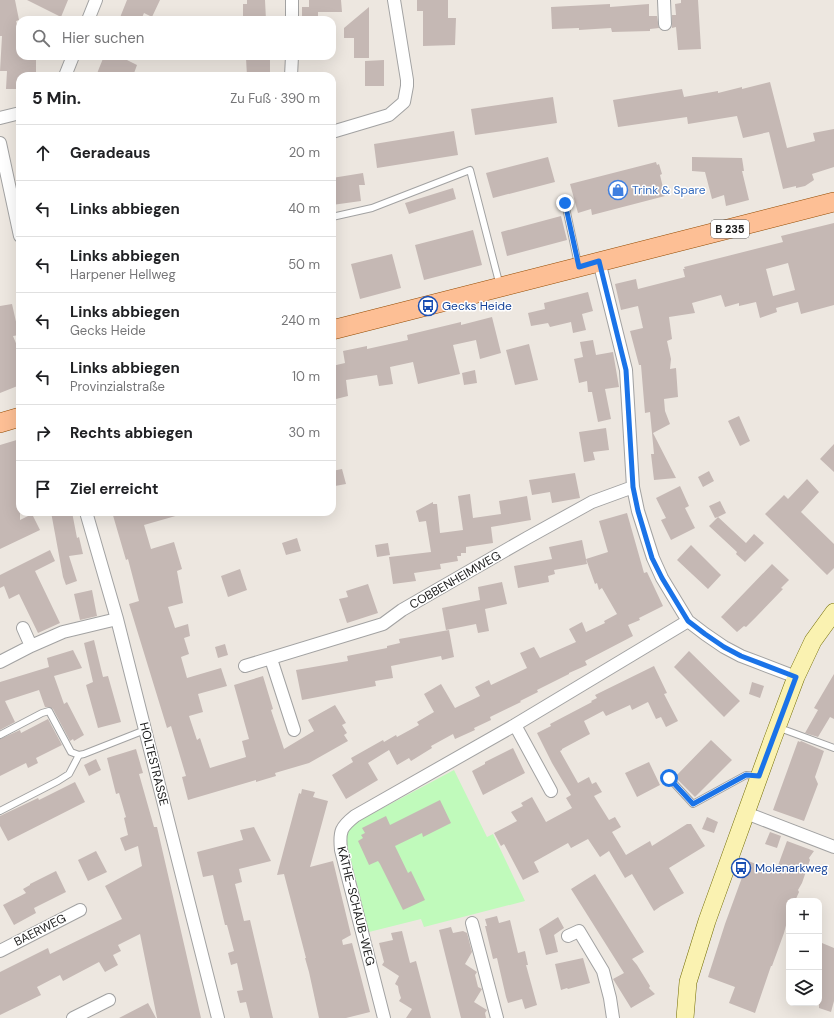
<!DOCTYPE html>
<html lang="de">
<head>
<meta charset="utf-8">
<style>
	body { margin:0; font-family:"DM Sans",sans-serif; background:#f6f6f6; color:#202124 }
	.controls { position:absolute; right:12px; bottom:12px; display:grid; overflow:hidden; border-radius:8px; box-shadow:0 4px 16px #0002 }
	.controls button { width:36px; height:36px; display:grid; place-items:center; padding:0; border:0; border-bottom:1px solid #e0e0e0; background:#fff; color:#202124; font:20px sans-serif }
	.stop { position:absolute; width:12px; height:12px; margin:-9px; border:3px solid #1a73e8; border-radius:50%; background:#fff }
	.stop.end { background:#1a73e8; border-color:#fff; box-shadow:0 1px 4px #0008 }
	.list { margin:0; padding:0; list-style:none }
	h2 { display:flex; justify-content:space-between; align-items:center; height:52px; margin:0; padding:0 16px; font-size:17px }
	h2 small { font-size:13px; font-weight:400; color:#757577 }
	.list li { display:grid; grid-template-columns:26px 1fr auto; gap:12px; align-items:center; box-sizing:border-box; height:56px; padding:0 16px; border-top:1px solid #e0e0e0 }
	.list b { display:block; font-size:15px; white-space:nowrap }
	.list p { margin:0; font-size:13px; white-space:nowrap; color:#757577 }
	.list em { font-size:13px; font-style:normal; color:#757577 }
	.icon { flex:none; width:22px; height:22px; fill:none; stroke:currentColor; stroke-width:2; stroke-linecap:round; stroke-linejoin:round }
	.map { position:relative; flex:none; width:834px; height:1018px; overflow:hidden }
	.search { position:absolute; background:#fff; box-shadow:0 4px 16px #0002; left:16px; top:16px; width:320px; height:44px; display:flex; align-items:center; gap:10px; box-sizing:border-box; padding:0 14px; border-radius:12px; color:#757577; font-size:15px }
	.panel { position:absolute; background:#fff; box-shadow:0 4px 16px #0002; left:16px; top:72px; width:320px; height:444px; border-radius:12px }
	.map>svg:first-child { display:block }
	.park { fill:#c0fabb }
	.building { fill:#c5b8b4; fill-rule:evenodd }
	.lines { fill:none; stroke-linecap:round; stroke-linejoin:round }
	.lane-casing { stroke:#a2a2a2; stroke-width:8 }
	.street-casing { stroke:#a2a2a2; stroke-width:14 }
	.secondary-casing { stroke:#726c03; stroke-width:18 }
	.primary-casing { stroke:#934a00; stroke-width:20 }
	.lane { stroke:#fff; stroke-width:6 }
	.street { stroke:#fff; stroke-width:12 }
	.secondary { stroke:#faf2b1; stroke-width:17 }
	.primary { stroke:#fdbf95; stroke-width:19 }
	.route { stroke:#1a73e8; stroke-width:5 }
	.labels { text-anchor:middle; stroke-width:3; stroke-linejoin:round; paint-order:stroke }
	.shield { fill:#fff; stroke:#5f5f5f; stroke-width:1 }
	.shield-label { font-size:11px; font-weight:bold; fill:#1b1b1b }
	.shop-label { font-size:12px; fill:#366cbe; stroke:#fff; text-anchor:start }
	.transit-label { font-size:12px; fill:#164399; stroke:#fff; text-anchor:start }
	.street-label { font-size:12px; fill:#1b1b1b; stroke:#fff }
</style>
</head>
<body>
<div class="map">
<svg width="834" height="1018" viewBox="0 0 834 1018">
	<rect width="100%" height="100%" fill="#ede7e0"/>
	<path class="park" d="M454 770 487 837 493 834 525 901 424 927 421 919 369 932 345 837 349 826Z"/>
	<path class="building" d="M0 0H15L19 20 16 21 20 38V56H36V76H20V89H6L7 71H0L2 36H0Z
		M27 0H68L61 17Z
		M127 0H160L152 17 144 13 141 20H119Z
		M247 0H265L266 20H243V4H247Z
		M309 0H341L342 12H318V20H302V7H309Z
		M417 0H448V18H456L455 45 423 46V11H417Z
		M681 0H698L701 49 678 50 676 27 672 28V15H676L675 4 681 3Z
		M610 4V7L649 4V16H657L659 28 650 29V31L612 32 611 28 579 30V28L552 29 551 7Z
		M369 7V58H354V38H344V28Z
		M104 56H126L125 59 137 65 133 76H96Z
		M251 56H270V73H266V76H247L246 58H251Z
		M384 60V86H365V61Z
		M770 82 787 148 815 141 813 133 834 129V167L812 174 814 180 805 186 796 188V186L783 189 769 132 743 138 737 116 688 124 687 117 618 127 613 100 682 89 684 97 718 91V93L742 87V89Z
		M553 97 557 123 475 135 471 109Z
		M454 131 458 155 377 168 374 144Z
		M548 157 555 182 493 198 486 173Z
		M692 157 742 158 744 171H742L749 200 726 206 724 195 712 199 705 172 692 171Z
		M656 162 657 165 659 164 662 174 660 175 665 196 592 215 591 209 578 213 570 184Z
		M363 173 365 185H359L361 201 332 205V178Z
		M453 188 456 199 409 214 405 203Z
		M561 216 567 240 507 256 501 232Z
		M834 223V305L801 314 798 302 776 308 777 312 760 318 756 302 739 306V303L725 307 721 295 692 303 695 313 669 317 672 339 667 341 671 359 670 369 676 368 678 397 664 399 665 411 670 424 653 433 676 478 654 480 651 454H654L650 412 645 413 641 365H639L630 331 643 328 638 306 621 310 615 284 636 279 638 289 685 277 683 269H685L684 267 783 242 781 236ZM788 263 795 290 773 296 766 269Z
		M473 230 482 265 424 280 415 245Z
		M392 254 401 288 360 299 351 264Z
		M588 292 593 311 582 314 586 330 573 333 571 322 550 327 548 323 531 326 528 313 545 309 544 303Z
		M12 304 19 335 13 336 20 353V385L0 393V306Z
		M492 317 501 353 480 359 476 340 453 345 460 374 418 384 413 362 390 367 393 384 379 386 377 375 346 380 348 396 332 400V366L345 363 343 351 367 346V349L408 340 407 335 461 322V325Z
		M593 340 596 355 613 352 619 387 605 389 611 419 598 422 592 392H588L587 381 579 383 574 359 583 357 580 342Z
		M529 344 538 380 515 385 506 350Z
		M475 370 477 383 464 385 462 373Z
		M739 416 750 441 740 446 728 421Z
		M606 428 609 450 593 452 595 460 584 462 579 432Z
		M20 439V520L32 514 40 530 0 549V445Z
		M834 444V472L820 459Z
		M342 469 346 484 335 486 332 471Z
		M709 471 714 481 703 487 698 477Z
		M575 473 580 498 552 503 550 492 532 495 529 480Z
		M807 479 819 492 801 512 834 544V568L827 575 765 514 784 495 788 499Z
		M680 486 689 506 685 508 695 528 671 540 661 520 666 518 656 498Z
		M470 494 473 518 501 514 499 501 527 496 531 520 491 527 493 543 466 547V553H461V556H457L458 561 440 564 441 569 414 573 416 581 393 584 389 557 431 552 426 521 419 522 416 511 433 502V504H437L440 533 463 530 458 496Z
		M720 501 726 513 718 517 746 543 754 534 764 543 745 562 736 554 737 552 709 526 718 517 715 518 709 506Z
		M51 512H72L77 538 79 537 83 554 69 556 77 581 66 585 63 577Z
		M112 512H179V515L144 525 151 549 174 542 182 569 177 571 183 603 168 607 175 628 188 624 190 636 184 638 189 654 181 657 187 678 221 668 227 686 198 694 203 712 189 716 197 740 200 738 210 768 246 757 242 741 249 739 234 685 263 676 273 709 271 710 284 749 314 731 308 720 335 705 346 723 342 725 347 733 344 735 348 741 309 763 275 773 276 776 256 782V780L188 800 182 777 186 776 171 726 167 728 129 604 139 601 128 559 126 560Z
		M627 513 644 573 647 572 663 606 639 618 640 620 628 625 633 636 585 661 587 665 569 673V674L537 690 538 692 520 701 521 702 490 717 491 720 474 728 475 730 455 739 453 734 431 746 432 748 411 761 409 758 397 765 389 750 368 763 378 780 346 799 332 775 353 762 351 758 383 740 384 742 396 735 397 737 419 725 417 722 434 712 424 694 441 684 455 708 480 696 475 687 489 680 491 685 527 668 520 653 534 647 540 658 576 642 569 629 582 622 586 632 605 623 604 621 617 614 602 588 599 590 597 583 595 584 586 559 608 552 599 521Z
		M297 538 301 551 286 555 282 543Z
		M582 540 587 564 554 570 555 574 548 576 549 582 518 588 514 566 552 559 549 547Z
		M388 543 390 555 377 557 375 545Z
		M691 545 721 575 708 589 677 560Z
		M50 550 55 561 35 571 60 623 38 633 19 594 9 599 4 586 0 588V575Z
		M772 564 789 580 781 588 783 589 757 616 746 627 744 626 737 632 721 617Z
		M240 569 247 590 228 597 221 576Z
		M502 582 507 604 485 609 489 631 478 633 476 624 446 630 442 608 480 600 478 587Z
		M368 584 378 613 347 623 339 599 348 597 346 591Z
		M92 590 97 616 80 620 74 594Z
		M449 630 454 657 442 660 441 656 391 666 393 678 375 681 376 686 302 700 296 670 348 661 347 656 387 648V646L400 643 399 639Z
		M94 640 103 677 108 676 121 722 98 728 86 685 93 682 84 643Z
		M225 644 228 655 218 658 215 647Z
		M73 650 82 668 54 676 64 704 67 702 84 735 74 741 73 739 70 741 53 709 49 707H45L39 690 5 701 15 722 0 730V682L49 667 47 658Z
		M689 651 740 701 724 717 674 667Z
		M654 666 667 693 664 694 678 721 666 727 661 717 656 719 648 702 632 710 630 705 606 716 603 711 584 721 590 734 562 749V750L560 751 578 783 589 777 592 784 596 782 602 792 594 796 609 820 615 817 621 827 612 832 626 855 650 841 652 846 687 824H691L705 846 669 868 684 893 661 906 654 911 632 874 625 878 609 851 600 857 588 839 571 848 568 843 534 862 539 872 523 880 504 844 501 846 494 833 517 821 511 812 523 806 521 803 532 797 546 822 572 808 566 798 571 795 552 763 537 733 551 726 550 724 592 702 591 701 597 698 595 695Z
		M834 674V719L830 717 818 737 805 733 818 710 814 708Z
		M752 682 764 686 760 698 749 694Z
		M48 719 62 745 36 758 38 763 28 768 26 763 0 776V739L20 730 21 733Z
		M711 740 732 760 695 797 675 777Z
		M798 741 800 742 801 741 824 751 815 777 818 784 804 821 773 810Z
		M513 748 525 773 483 795 472 771 485 764V762Z
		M136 749 143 773 139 774 154 827H157L201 1018H157L140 934 118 945 121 951 113 955 118 965 105 972 99 962 63 981 60 975 37 987 41 995 0 1015V972L48 948 50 954 122 919 105 886 142 866 138 846 125 851 120 838 128 835 124 818 126 817 119 793 116 794 107 758Z
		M96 759 101 770 89 776 84 765Z
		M649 762 660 785 637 797 625 773Z
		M75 782 85 802 8 841 0 826V816L38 798 39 800Z
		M302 789 315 792 313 797 328 801 310 867 333 861 351 935 342 940 343 945 352 943 370 1012 346 1018H319L309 972 305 958H306L284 874 277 875 299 793 301 794Z
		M440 800 451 823 423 837 422 833 395 846 408 873 411 871 425 900 403 910 380 864 378 861 369 865 358 841 363 838 361 835 365 833 362 828 386 816 390 825Z
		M707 817 718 822 714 833 702 829Z
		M254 827 271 861 239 869 242 882 235 884 244 921 250 920 273 1018H250L246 1002 240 1003 237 991 243 990 237 963 231 965 228 953 234 951 227 925H225L213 875 203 877 197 852 243 840 240 830Z
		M770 832 781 836 777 848 765 844Z
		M787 841 814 851 809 858 810 860 802 883 798 890 799 892 795 901H789V914L784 933 772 966H771L755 1013 729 1003 735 987 708 977 725 924 748 861 776 871Z
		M96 851 107 872 88 881 78 860Z
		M56 871 66 892 34 908 36 913 14 925 3 905 26 893 23 889 30 885V884Z
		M595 874 644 952 632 959 637 965 650 986 649 988 655 994 631 1008 613 979 624 973 571 889Z
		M497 916 499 923 510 920 518 953 525 951 528 965H526L537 1005 525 1009 522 999 508 1003 506 997 497 958 493 959 485 926H487L485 919Z
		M558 917 564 928 554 935 558 952 546 955 539 929Z
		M451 927 453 933 463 931 467 933 472 952 465 964 477 972 475 975 478 987 482 989 474 1002 487 1010 485 1013 486 1018H461L439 930Z
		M402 931 410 963 416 961 431 1018H406L412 1009 399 1001 401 998 399 992 398 986 395 984 399 976 382 965 384 962 379 943 393 940 391 933Z
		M822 943 834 948V1001L831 1012 819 1008V952Z
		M583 958 590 983 568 989 567 988 561 990 555 964Z
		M148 1003 156 1018H119Z"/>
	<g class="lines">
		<defs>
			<path id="lane" d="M565 203 578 264
				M332 217 372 208 470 170 500 286
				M777 727 834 748
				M0 735 42 713 49 711 71 752 79 755 84 754 145 730
				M671 774 669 778 693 804 746 775 758 776
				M0 811 58 781 69 774 79 755"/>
			<path id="street" d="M292 0V20
				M664 0 665 24
				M88 20 96 0
				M65 76 73 56
				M291 76 292 56
				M0 118 20 113
				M332 132 389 115 404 102 407 86V80L394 0
				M0 143 20 236
				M599 261 626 370 633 487 638 511 653 558 662 578 688 621 705 634 724 647 741 656 796 677
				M86 512 117 619 218 1018
				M31 646 63 632 117 619
				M271 659 294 730
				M0 662 31 646 23 628
				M245 666 383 624 402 610 527 538 592 502 633 487
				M515 725 551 791
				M746 813 834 847
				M472 923 497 1018
				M568 936 579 931 603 971 610 998 613 1018
				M0 951 80 910
				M73 1018 109 1000
				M384 1018 341 850C339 831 341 827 355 816L515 725 688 621"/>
			<path id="secondary" d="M685 1018 688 982 707 921 772 741 796 677 813 641 834 612"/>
			<path id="primary" d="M332 330 834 202
				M0 423 20 417"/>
		</defs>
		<use href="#lane" class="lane-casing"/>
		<use href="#street" class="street-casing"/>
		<use href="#secondary" class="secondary-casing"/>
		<use href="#primary" class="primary-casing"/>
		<use href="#lane" class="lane"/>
		<use href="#street" class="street"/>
		<use href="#secondary" class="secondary"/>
		<use href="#primary" class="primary"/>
	</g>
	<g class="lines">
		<path class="route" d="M565 203 579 267 599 261 626 370 633 487 638 511 652 558 662 578 688 621 705 634 724 647 741 656 796 677 759 776 746 775 693 804 669 778"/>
	</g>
	<defs>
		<symbol id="shop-ring" viewBox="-11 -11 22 22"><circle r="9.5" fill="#fff" stroke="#3f7fe0" stroke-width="1.5"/><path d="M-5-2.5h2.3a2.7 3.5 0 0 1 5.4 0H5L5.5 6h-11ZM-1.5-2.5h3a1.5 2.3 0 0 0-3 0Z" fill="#3f7fe0"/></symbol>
		<symbol id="bus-ring" viewBox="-11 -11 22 22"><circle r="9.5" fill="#fff" stroke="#1a4fb4" stroke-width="1.5"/><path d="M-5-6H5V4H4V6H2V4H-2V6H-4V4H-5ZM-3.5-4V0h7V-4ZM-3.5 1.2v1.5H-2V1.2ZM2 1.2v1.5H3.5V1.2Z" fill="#1a4fb4"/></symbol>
	</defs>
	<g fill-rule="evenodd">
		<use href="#shop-ring" x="607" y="179" width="22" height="22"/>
		<use href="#bus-ring" x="417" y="295" width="22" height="22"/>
		<use href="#bus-ring" x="730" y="857" width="22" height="22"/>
	</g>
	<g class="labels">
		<rect class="shield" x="711" y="220" width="38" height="18" rx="3"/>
		<g class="shield-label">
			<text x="730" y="233">B 235</text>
		</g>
		<g class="shop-label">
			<text x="632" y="194">Trink &amp; Spare</text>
		</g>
		<g class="transit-label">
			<text x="442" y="310">Gecks Heide</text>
			<text x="755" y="872">Molenarkweg</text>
		</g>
		<g class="street-label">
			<text transform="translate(455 580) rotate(-30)" y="4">COBBENHEIMWEG</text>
			<text transform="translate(154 764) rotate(76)" y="4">HOLTESTRASSE</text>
			<text transform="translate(356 906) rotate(76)" y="4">KÄTHE-SCHAUB-WEG</text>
			<text transform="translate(40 930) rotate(-27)" y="4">BAERWEG</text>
		</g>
	</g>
</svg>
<div class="controls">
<button>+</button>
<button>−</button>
<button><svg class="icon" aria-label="layers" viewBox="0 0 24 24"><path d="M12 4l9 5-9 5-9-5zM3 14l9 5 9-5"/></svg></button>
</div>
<div class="stop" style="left:669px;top:778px"></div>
<div class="stop end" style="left:565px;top:203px"></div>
<div class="search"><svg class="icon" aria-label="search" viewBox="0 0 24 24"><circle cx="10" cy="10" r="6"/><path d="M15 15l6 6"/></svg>Hier suchen</div>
<section class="panel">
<h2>5 Min.<small>Zu Fuß · 390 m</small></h2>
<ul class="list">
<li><svg class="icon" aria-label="ahead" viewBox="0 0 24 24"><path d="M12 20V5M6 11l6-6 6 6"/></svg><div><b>Geradeaus</b></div><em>20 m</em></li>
<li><svg class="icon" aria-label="left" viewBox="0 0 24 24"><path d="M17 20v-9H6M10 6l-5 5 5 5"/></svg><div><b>Links abbiegen</b></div><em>40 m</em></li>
<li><svg class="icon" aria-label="left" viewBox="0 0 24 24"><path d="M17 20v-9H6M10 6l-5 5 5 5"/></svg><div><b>Links abbiegen</b><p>Harpener Hellweg</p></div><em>50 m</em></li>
<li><svg class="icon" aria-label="left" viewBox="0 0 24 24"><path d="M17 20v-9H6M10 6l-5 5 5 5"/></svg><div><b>Links abbiegen</b><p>Gecks Heide</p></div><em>240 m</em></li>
<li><svg class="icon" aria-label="left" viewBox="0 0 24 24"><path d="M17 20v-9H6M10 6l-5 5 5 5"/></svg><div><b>Links abbiegen</b><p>Provinzialstraße</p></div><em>10 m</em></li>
<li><svg class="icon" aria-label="right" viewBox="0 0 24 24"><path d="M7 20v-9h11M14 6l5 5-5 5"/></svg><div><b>Rechts abbiegen</b></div><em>30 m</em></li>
<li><svg class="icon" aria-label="arrive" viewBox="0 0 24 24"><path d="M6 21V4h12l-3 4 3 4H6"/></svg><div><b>Ziel erreicht</b></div></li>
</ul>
</section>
</div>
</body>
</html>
